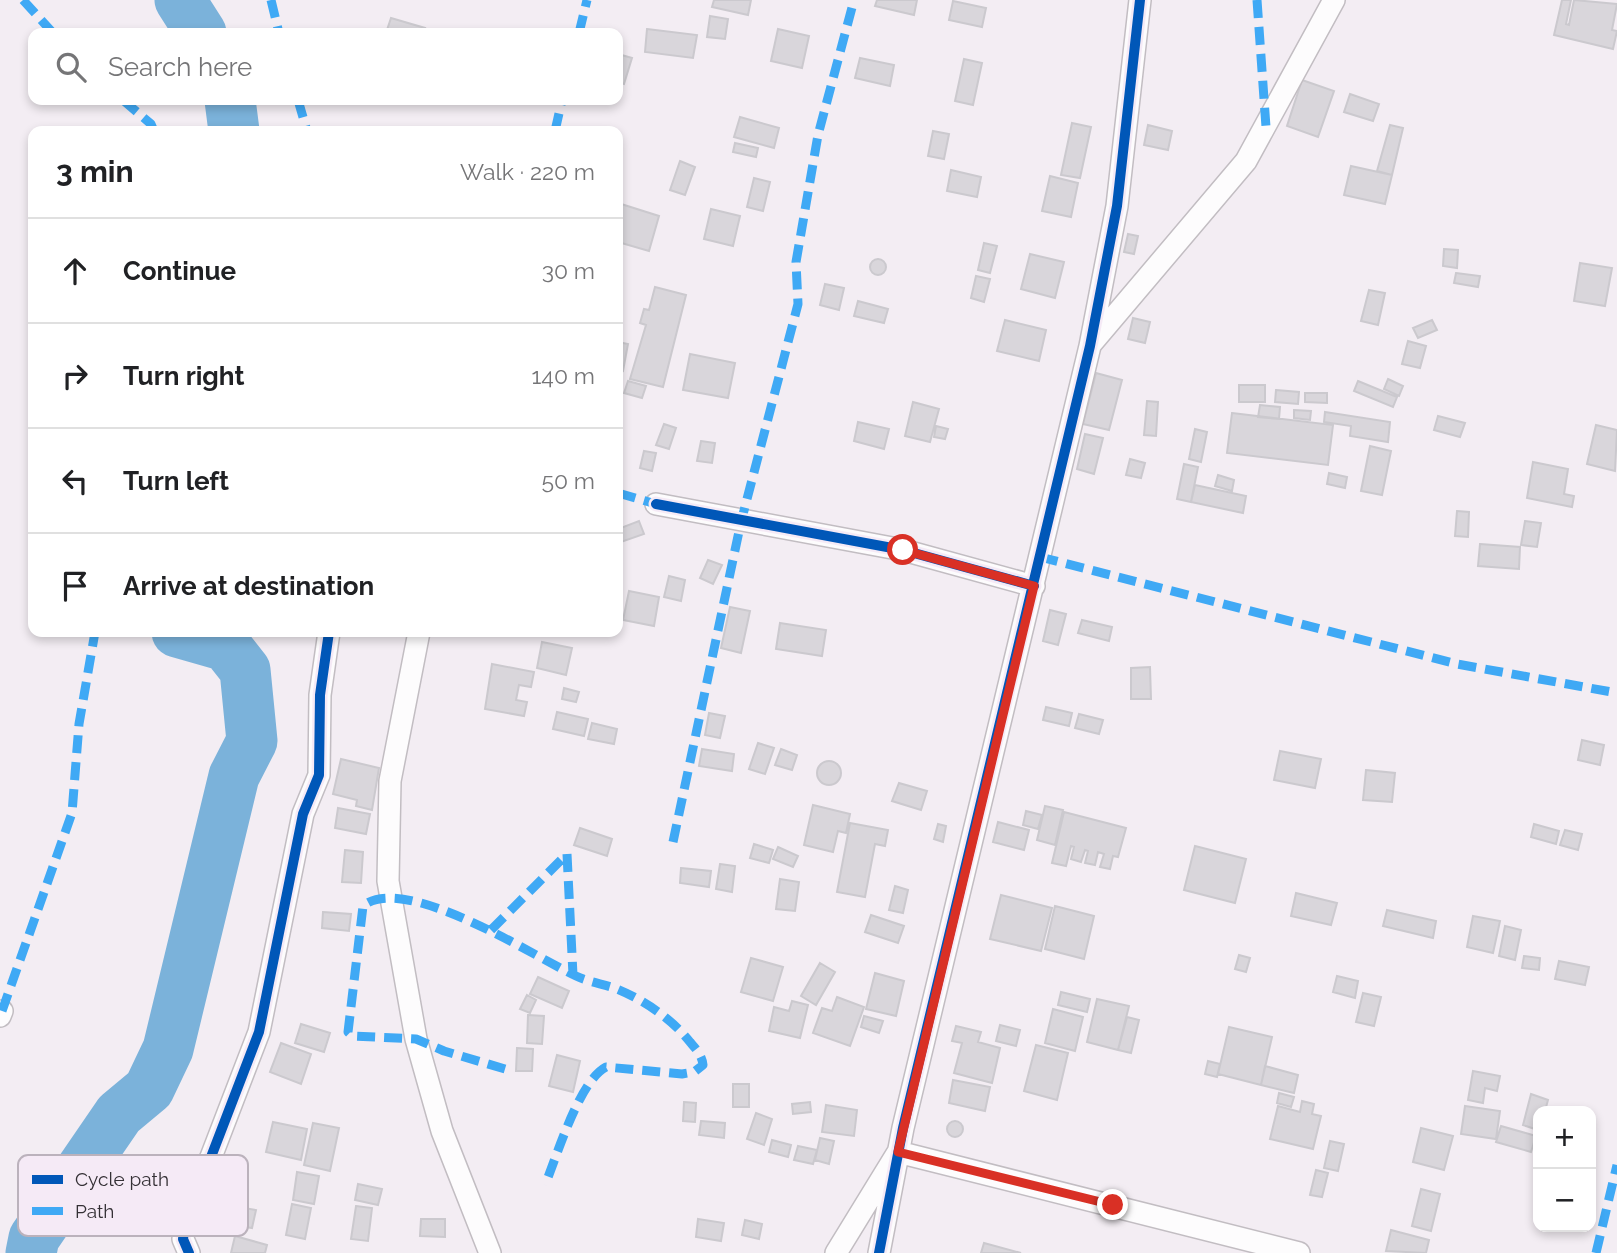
<!DOCTYPE html>
<html lang="en">
<head>
<meta charset="utf-8">
<style>
	body { margin:0; font-family:Raleway,sans-serif; background:#f2f2f2; color:#202124 }
	.controls { position:absolute; right:21px; bottom:21px; display:grid; overflow:hidden; border-radius:14px; box-shadow:0 4px 10px #0003 }
	.controls button { width:63px; height:63px; display:grid; place-items:center; padding:0; border:0; border-bottom:2px solid #e0e0e0; background:#fff; color:#202124; font:35px sans-serif }
	.stop { position:absolute; width:21px; height:21px; margin:-16px; border:5px solid #d93025; border-radius:50%; background:#fff }
	.stop.end { background:#d93025; border-color:#fff; box-shadow:0 2px 7px #0008 }
	.list { margin:0; padding:0; list-style:none }
	h2 { display:flex; justify-content:space-between; align-items:center; height:91px; margin:0; padding:0 28px; font-size:30px }
	h2 small { font-size:23px; font-weight:400; color:#757577 }
	.list li { display:grid; grid-template-columns:46px 1fr auto; gap:21px; align-items:center; box-sizing:border-box; height:105px; padding:0 28px; border-top:2px solid #e0e0e0 }
	.list b { display:block; font-size:26px; white-space:nowrap }
	.list em { font-size:23px; font-style:normal; color:#757577 }
	.icon { flex:none; width:38px; height:38px; fill:none; stroke:currentColor; stroke-width:2; stroke-linecap:round; stroke-linejoin:round }
	.map { position:relative; flex:none; width:1617px; height:1253px; overflow:hidden }
	.search { position:absolute; background:#fff; box-shadow:0 4px 10px #0003; left:28px; top:28px; width:595px; height:77px; display:flex; align-items:center; gap:18px; box-sizing:border-box; padding:0 24px; border-radius:14px; color:#757577; font-size:26px }
	.panel { position:absolute; background:#fff; box-shadow:0 4px 10px #0003; left:28px; top:126px; width:595px; height:511px; border-radius:14px }
	.map>svg:first-child { display:block }
	.lines { fill:none; stroke-linecap:round; stroke-linejoin:round }
	.river { stroke:#7bb2da; stroke-width:51 }
	.building { fill:#d9d6db; stroke:#cbc9ce; stroke-width:2 }
	.minor-casing { stroke:#c2bdc2; stroke-width:24 }
	.minor { stroke:#fdfcfd; stroke-width:21 }
	.quiet { stroke:#3fa9f5; stroke-width:9; stroke-dasharray:18 9; stroke-linecap:butt }
	.cycleway-casing { stroke:#f5eaf6; stroke-width:15 }
	.cycleway { stroke:#0057b8; stroke-width:10 }
	.route { stroke:#d93025; stroke-width:9 }
	.key { fill:#f5eaf6; stroke:#bbb2bc; stroke-width:2 }
	.key-label { font-size:19px; fill:#343035 }
</style>
</head>
<body>
<div class="map">
<svg width="1617" height="1253" viewBox="0 0 1617 1253">
	<rect width="100%" height="100%" fill="#f3edf3"/>
	<g class="lines">
		<path class="river" d="M180 0 201 33
			M230 100 234 131
			M31 1253 34 1238 119 1114 149 1089 168 1049 234 776 252 741 245 670 226 646 177 632"/>
	</g>
	<path class="building" d="M714 0H751L748 15 712 7Z
		M877 0H917L914 15 875 6Z
		M1562 0H1571L1566 24 1569 25 1574 0 1617 4 1612 30 1617 31 1613 49 1554 35Z
		M953 1 986 8 982 27 949 20Z
		M710 16 728 19 725 39 707 37Z
		M391 18 425 28 423 33H386Z
		M647 29 697 35 693 58 645 52Z
		M778 29 809 36 802 68 771 61Z
		M618 54 632 58 624 84 618 82Z
		M860 58 894 65 890 86 855 78Z
		M964 59 982 63 973 105 955 101Z
		M1302 80 1334 91 1318 137 1287 126Z
		M1350 94 1379 104 1373 121 1344 112Z
		M740 117 779 128 774 148 734 137Z
		M1072 123 1091 127 1080 178 1061 175Z
		M1148 125 1172 131 1168 150 1144 145Z
		M1390 125 1403 128 1392 175 1377 171Z
		M933 131 949 134 944 159 928 156Z
		M735 143 758 148 756 157 733 152Z
		M680 161 695 167 685 195 670 190Z
		M1351 166 1392 175 1385 204 1344 195Z
		M951 170 981 177 977 197 947 191Z
		M1050 176 1078 183 1071 217 1042 211Z
		M754 178 770 182 763 211 747 207Z
		M618 203 659 216 649 251 618 242Z
		M711 209 740 216 733 246 704 239Z
		M1128 234 1138 236 1134 254 1124 252Z
		M984 243 997 246 990 273 978 270Z
		M1444 249 1458 250 1457 268 1443 266Z
		M1030 254 1064 262 1055 298 1021 289Z
		M870 267a8 8 0 1 1 16 0a8 8 0 1 1-16 0Z
		M1580 263 1612 268 1605 306 1574 301Z
		M1456 273 1480 276 1478 287 1454 283Z
		M976 276 990 279 984 302 971 298Z
		M825 284 844 288 839 310 820 305Z
		M655 287 686 295 663 387 630 379 646 325 640 323 644 309 649 310Z
		M1369 290 1385 293 1378 325 1361 321Z
		M858 301 888 309 884 323 854 316Z
		M1133 318 1150 322 1145 343 1128 339Z
		M1005 320 1046 330 1039 361 997 351Z
		M1432 320 1437 330 1418 338 1413 328Z
		M1408 341 1426 346 1420 368 1402 364Z
		M618 342 628 344 623 371 618 370Z
		M690 354 735 363 728 398 683 390Z
		M1096 373 1122 380 1109 430 1083 424Z
		M1388 379 1403 386 1399 396 1384 389Z
		M628 381 646 386 642 398 624 393Z
		M1358 381 1397 397 1393 407 1354 391Z
		M1239 385H1265V402H1239Z
		M1276 390 1299 392 1298 404 1275 402Z
		M1305 393H1327V403L1305 402Z
		M1147 401 1158 402 1156 436 1144 435Z
		M913 402 939 409 930 442 905 436Z
		M1260 405 1280 407 1279 419 1258 417Z
		M1294 410 1311 411 1310 420 1294 418Z
		M1325 412 1390 422 1388 442 1350 436 1351 426 1324 422Z
		M1232 413 1333 425 1328 465 1227 453Z
		M1438 416 1465 423 1460 437 1434 430Z
		M858 422 889 429 884 449 854 441Z
		M664 424 676 428 669 449 656 445Z
		M1596 425 1617 430 1615 471 1587 464Z
		M936 426 948 429 945 439 934 437Z
		M1195 429 1207 432 1201 462 1189 459Z
		M1085 434 1103 438 1094 474 1077 469Z
		M701 441 715 443 712 463 697 461Z
		M1370 446 1391 451 1382 495 1361 491Z
		M644 451 656 453 652 471 640 468Z
		M1130 459 1145 463 1141 478 1126 475Z
		M1533 462 1568 469 1564 494 1574 496 1572 507 1527 498Z
		M1184 464 1198 467 1191 502 1177 499Z
		M1329 473 1347 477 1345 488 1327 484Z
		M1218 475 1234 480 1232 491 1215 486Z
		M1195 485 1246 496 1243 513 1191 502Z
		M1457 511 1469 512 1468 537 1455 536Z
		M639 521 644 534 621 542 618 529Z
		M1525 521 1541 523 1537 547 1521 545Z
		M1480 544 1520 547 1519 569 1478 566Z
		M708 560 722 565 713 584 700 578Z
		M669 576 685 580 681 601 664 597Z
		M629 591 659 597 654 626 623 620Z
		M730 607 750 611 741 653 721 648Z
		M1050 610 1066 614 1058 645 1043 641Z
		M1082 620 1112 627 1109 641 1078 633Z
		M780 623 826 630 822 656 776 649Z
		M542 642 572 648 566 675 537 668Z
		M492 664 534 672 531 687 519 685 516 700 527 702 524 716 485 709Z
		M1150 667 1151 699H1131V668Z
		M564 688 579 692 576 702 562 699Z
		M1046 707 1072 713 1069 726 1043 720Z
		M557 712 588 719 584 736 553 729Z
		M709 713 725 716 720 738 705 735Z
		M1079 714 1103 720 1099 734 1075 728Z
		M592 723 617 729 614 744 588 739Z
		M1582 740 1604 745 1600 765 1578 760Z
		M758 743 774 748 765 774 749 769Z
		M702 749 734 754 732 771 699 766Z
		M781 749 797 755 792 770 775 765Z
		M1280 751 1321 759 1315 788 1274 780Z
		M341 759 379 768 372 810 356 806 357 800 333 794Z
		M817 773a12 12 0 1 1 24 0a12 12 0 1 1-24 0Z
		M1366 770 1395 773 1392 802 1363 800Z
		M899 783 927 791 921 810 892 801Z
		M813 805 850 814 846 833 838 831 833 852 804 845Z
		M1045 806 1063 810 1055 845 1037 840Z
		M338 808 370 814 366 834 335 828Z
		M1026 811 1042 815 1038 829 1023 825Z
		M1064 812 1126 828 1118 857 1113 856 1110 869 1100 867 1104 854 1098 852 1095 865 1085 863 1088 851 1085 850 1081 862 1071 859 1074 847 1071 846 1066 866 1052 863Z
		M998 822 1029 830 1024 850 993 842Z
		M850 823 888 830 885 846 875 844 865 897 837 892Z
		M938 824 946 826 943 842 934 839Z
		M1534 824 1559 831 1556 844 1531 837Z
		M580 828 612 839 607 856 574 845Z
		M1565 830 1582 834 1578 850 1560 845Z
		M754 844 773 850 769 863 750 858Z
		M1195 846 1246 859 1235 903 1184 890Z
		M778 847 798 856 793 867 773 859Z
		M345 850 363 852 361 883 342 882Z
		M720 864 735 866 732 892 716 889Z
		M681 868 711 871 709 887 680 883Z
		M780 879 799 882 795 911 776 909Z
		M895 886 908 890 903 913 889 910Z
		M1296 893 1337 903 1331 925 1291 916Z
		M1001 895 1052 908 1041 951 990 939Z
		M1055 906 1094 916 1084 959 1045 949Z
		M1387 910 1436 921 1433 938 1383 926Z
		M323 912 351 914 349 931 322 928Z
		M871 915 904 926 898 943 865 932Z
		M1473 916 1500 921 1493 953 1467 947Z
		M1505 926 1521 930 1515 960 1499 956Z
		M1239 955 1250 958 1246 972 1235 969Z
		M1524 956 1540 958 1539 970 1522 968Z
		M751 958 783 967 773 1001 741 992Z
		M1559 961 1589 967 1585 985 1555 979Z
		M820 963 835 972 816 1005 801 996Z
		M875 973 904 981 896 1016 866 1009Z
		M1337 976 1358 981 1355 998 1333 992Z
		M538 977 569 991 562 1008 530 994Z
		M1061 992 1090 999 1087 1012 1058 1005Z
		M1363 993 1381 997 1374 1026 1356 1022Z
		M527 995 536 1000 530 1013 520 1009Z
		M837 997 864 1007 850 1046 813 1033 822 1008 832 1011Z
		M1097 999 1129 1006 1118 1050 1087 1042Z
		M792 1001 808 1005 800 1038 769 1031 774 1007 789 1011Z
		M1053 1009 1083 1017 1075 1051 1045 1043Z
		M528 1015 544 1016 542 1044 527 1043Z
		M864 1016 883 1021 879 1033 861 1027Z
		M1127 1017 1139 1020 1131 1053 1118 1050Z
		M301 1024 330 1033 324 1052 295 1043Z
		M1000 1025 1020 1030 1016 1046 996 1041Z
		M956 1026 981 1032 978 1042 1000 1048 992 1083 954 1073 962 1043 952 1041Z
		M1229 1027 1272 1037 1261 1085 1218 1074Z
		M281 1043 311 1054 301 1084 270 1072Z
		M1036 1045 1068 1053 1057 1100 1024 1091Z
		M517 1048 533 1049 532 1071H516Z
		M557 1055 580 1061 573 1092 549 1086Z
		M1208 1061 1220 1064 1217 1077 1205 1074Z
		M1265 1066 1298 1075 1294 1093 1261 1085Z
		M1473 1071 1500 1076 1497 1091 1485 1088 1483 1103 1468 1100Z
		M953 1080 990 1087 985 1111 949 1103Z
		M733 1084H749V1107H733Z
		M1279 1093 1294 1097 1291 1107 1277 1103Z
		M1531 1094 1548 1100 1545 1111H1538V1130L1523 1125Z
		M1302 1101 1314 1104 1312 1114 1321 1116 1313 1149 1270 1139 1278 1106 1300 1112Z
		M684 1102 696 1103 695 1122 683 1121Z
		M810 1102 811 1112 793 1114 792 1104Z
		M826 1105 857 1110 854 1136 822 1132Z
		M1465 1106 1500 1111 1496 1139 1461 1134Z
		M756 1113 772 1119 764 1145 747 1139Z
		M947 1129a8 8 0 1 1 16 0a8 8 0 1 1-16 0Z
		M701 1121 725 1123 724 1138 699 1135Z
		M273 1122 307 1129 301 1160 266 1152Z
		M313 1123 339 1128 330 1171 304 1165Z
		M1501 1126 1536 1136 1531 1152 1496 1142Z
		M1421 1128 1453 1136 1444 1170 1413 1162Z
		M820 1138 834 1141 829 1164 815 1160Z
		M772 1140 791 1145 788 1157 769 1152Z
		M1330 1141 1344 1144 1338 1171 1324 1168Z
		M798 1146 817 1150 813 1164 794 1160Z
		M1316 1170 1328 1173 1322 1197 1310 1195Z
		M297 1172 319 1176 314 1204 293 1200Z
		M358 1184 382 1189 378 1205 355 1200Z
		M1421 1189 1440 1194 1431 1231 1412 1226Z
		M292 1204 311 1208 305 1239 286 1235Z
		M356 1206 372 1208 368 1241 351 1239Z
		M244 1208 256 1210 252 1228 240 1226Z
		M421 1219H445V1237L420 1236Z
		M698 1219 724 1223 721 1241 696 1237Z
		M745 1220 762 1224 759 1239 742 1235Z
		M1391 1230 1429 1240 1426 1253 1386 1251Z
		M235 1236 267 1245 265 1253H231Z
		M984 1243 1021 1253H981Z"/>
	<g class="lines">
		<defs>
			<path id="minor" d="M1091 344 1246 161 1334 0
				M656 504 903 550 1034 586
				M419 632 390 781 388 881 416 1039 442 1131 490 1253
				M0 1016 2 1011
				M189 1253 183 1239 187 1205 211 1157 259 1032 303 814 319 775 320 695 329 632
				M836 1253 898 1152 1299 1253
				M879 1253 903 1128 1090 346 1117 206 1140 0"/>
		</defs>
		<use href="#minor" class="minor-casing"/>
		<use href="#minor" class="minor"/>
		<path class="quiet" d="M23 0 53 33
			M271 0 279 33
			M1257 0 1266 127
			M579 33 587 0
			M123 100 151 124 154 131
			M298 100 307 131
			M555 131 562 100
			M618 493 656 504
			M1040 557 1457 664 1617 693
			M673 842 741 522 798 304 796 262 818 135 854 0
			M567 854 573 975
			M491 930 567 854
			M2 1011 72 813 79 724 95 632
			M505 1069 444 1051 416 1039 352 1036 348 1032 363 906C404 872 535 957 576 976 589 982 603 984 617 989 644 1000 672 1019 690 1042 696 1049 702 1055 703 1065L694 1072 682 1074 606 1067C579 1081 557 1156 545 1185
			M1596 1253 1617 1165"/>
		<defs>
			<path id="cycleway" d="M656 504 903 550 1034 586
				M189 1253 183 1239 187 1205 211 1157 259 1032 303 814 319 775 320 695 329 632
				M879 1253 903 1128 1090 346 1117 206 1140 0"/>
		</defs>
		<use href="#cycleway" class="cycleway-casing"/>
		<use href="#cycleway" class="cycleway"/>
	</g>
	<g class="lines">
		<path class="route" d="M903 550 1034 586 898 1152 1113 1205"/>
	</g>
	<rect x="18" y="1155" width="230" height="81" rx="10" class="key"/>
	<rect x="32" y="1175" width="31" height="9" fill="#0057b8"/>
	<rect x="32" y="1207" width="31" height="8" fill="#3fa9f5"/>
	<g class="key-label">
		<text x="75" y="1186">Cycle path</text>
		<text x="75" y="1218">Path</text>
	</g>
</svg>
<div class="controls">
<button>+</button>
<button>−</button>
</div>
<div class="stop" style="left:903px;top:550px"></div>
<div class="stop end" style="left:1113px;top:1205px"></div>
<div class="search"><svg class="icon" aria-label="search" viewBox="0 0 24 24"><circle cx="10" cy="10" r="6"/><path d="M15 15l6 6"/></svg>Search here</div>
<section class="panel">
<h2>3 min<small>Walk · 220 m</small></h2>
<ul class="list">
<li><svg class="icon" aria-label="ahead" viewBox="0 0 24 24"><path d="M12 20V5M6 11l6-6 6 6"/></svg><div><b>Continue</b></div><em>30 m</em></li>
<li><svg class="icon" aria-label="right" viewBox="0 0 24 24"><path d="M7 20v-9h11M14 6l5 5-5 5"/></svg><div><b>Turn right</b></div><em>140 m</em></li>
<li><svg class="icon" aria-label="left" viewBox="0 0 24 24"><path d="M17 20v-9H6M10 6l-5 5 5 5"/></svg><div><b>Turn left</b></div><em>50 m</em></li>
<li><svg class="icon" aria-label="arrive" viewBox="0 0 24 24"><path d="M6 21V4h12l-3 4 3 4H6"/></svg><div><b>Arrive at destination</b></div></li>
</ul>
</section>
</div>
</body>
</html>
